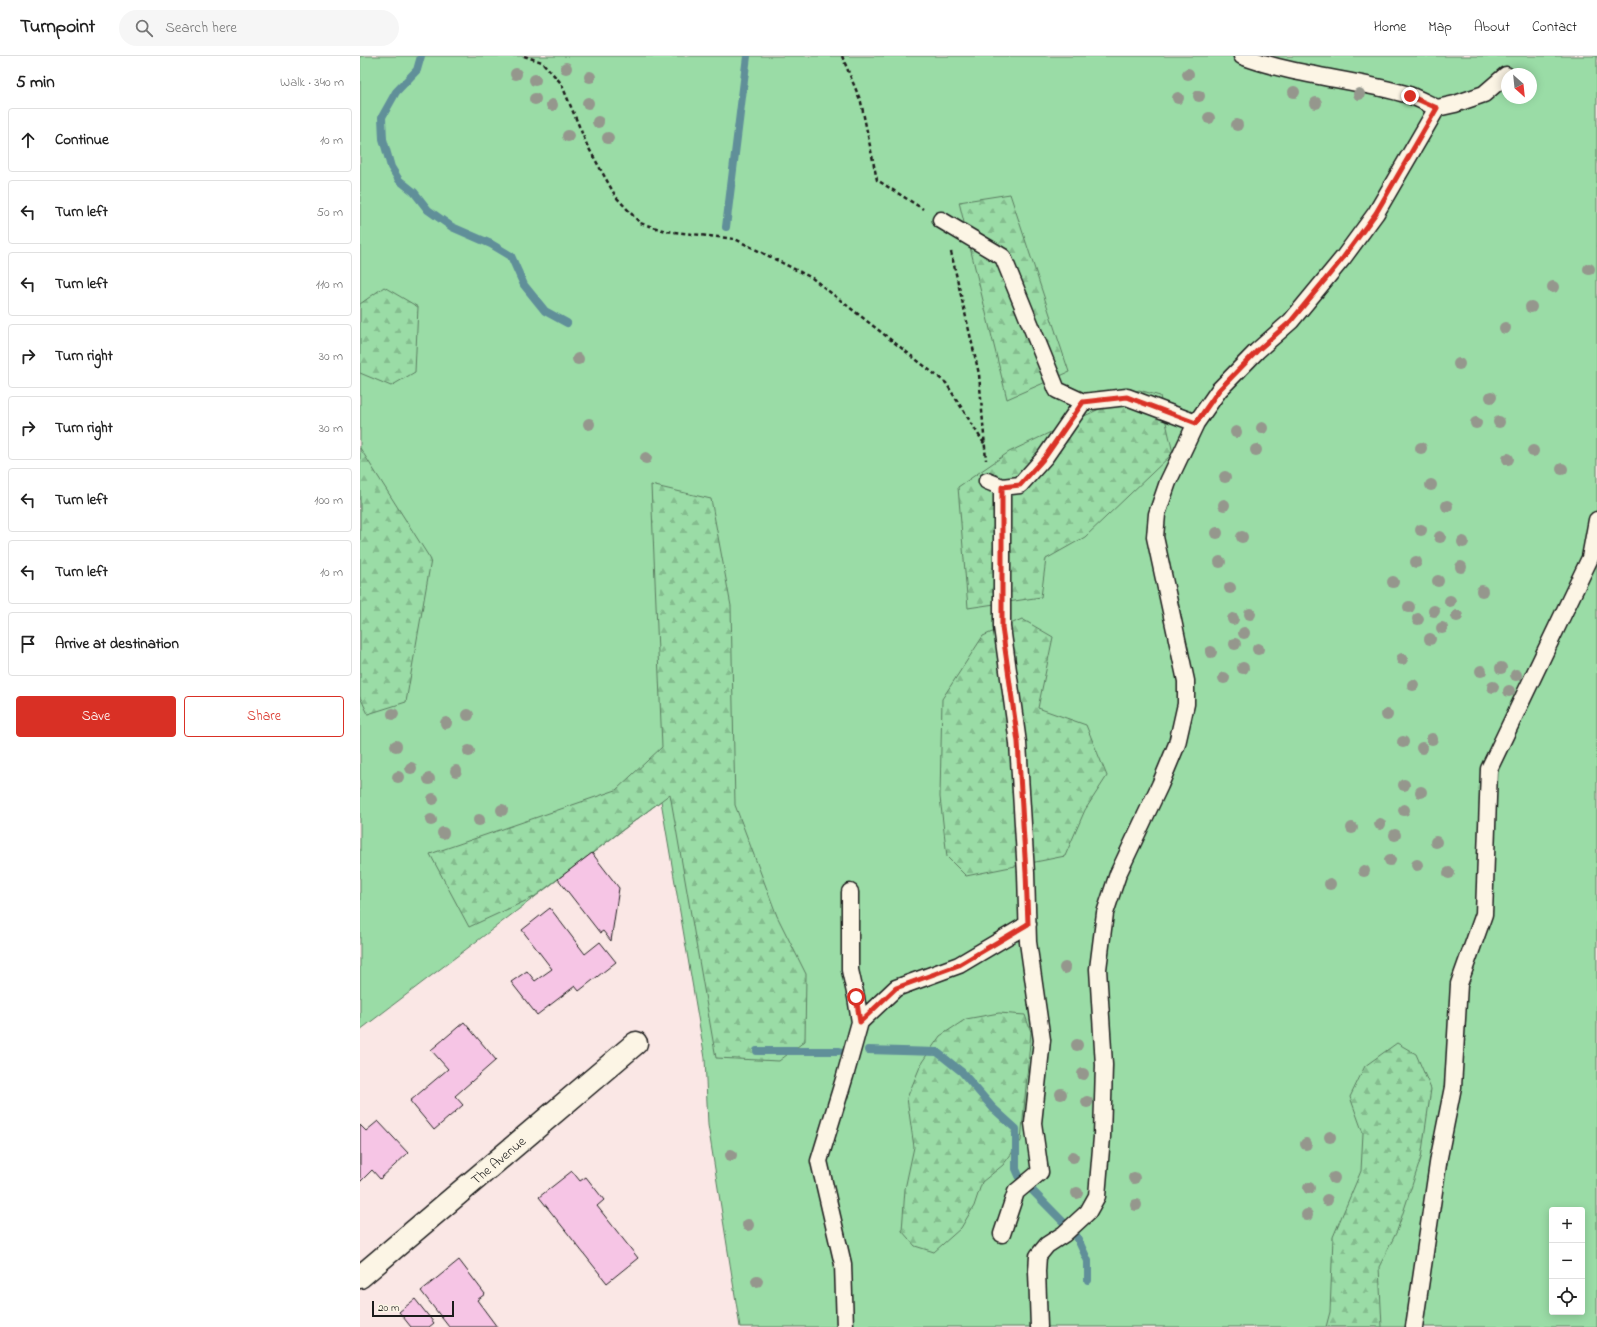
<!DOCTYPE html>
<html lang="en">
<head>
<meta charset="utf-8">
<style>
	body { margin:0; font-family:"Indie Flower",sans-serif; background:#f6f6f6; color:#222 }
	.controls { position:absolute; right:12px; bottom:12px; display:grid; overflow:hidden; border-radius:4px; box-shadow:0 2px 10px #0003 }
	.controls button { width:36px; height:36px; display:grid; place-items:center; padding:0; border:0; border-bottom:1px solid #e0e0e0; background:#fff; color:#222; font:20px sans-serif }
	.compass { position:absolute; left:1141px; top:12px; width:36px; height:36px; border-radius:50%; background:#fff; box-shadow:0 2px 10px #0003; rotate:153deg }
	.scale { position:absolute; left:12px; bottom:10px; width:82px; box-sizing:border-box; padding-left:4px; border:2px solid #1c1c1c; border-top:0; font-size:11px; line-height:14px; white-space:nowrap; color:#1c1c1c; -webkit-text-stroke:3px #fcf5e5; paint-order:stroke }
	.stop { position:absolute; width:12px; height:12px; margin:-9px; border:3px solid #d93025; border-radius:50%; background:#fff }
	.stop.end { background:#d93025; border-color:#fff; box-shadow:0 1px 4px #0008 }
	.list { margin:0; padding:0; list-style:none }
	h2 { display:flex; justify-content:space-between; align-items:center; height:52px; margin:0; padding:0 16px; font-size:17px }
	h2 small { font-size:13px; font-weight:400; color:#767676 }
	.list li { display:grid; grid-template-columns:26px 1fr auto; gap:12px; align-items:center; box-sizing:border-box; height:64px; margin:0 8px 8px; padding:0 8px; border:1px solid #e0e0e0; border-radius:4px }
	.list b { display:block; font-size:15px; white-space:nowrap }
	.list em { font-size:13px; font-style:normal; color:#767676 }
	.actions { display:flex; gap:8px; padding:12px 16px }
	.actions a { flex:1; padding:9px 0; border:1px solid #d93025; border-radius:4px; text-align:center; font-size:14px; color:#d93025 }
	.actions .main { background:#d93025; color:#fff }
	.icon { flex:none; width:22px; height:22px; fill:none; stroke:currentColor; stroke-width:2; stroke-linecap:round; stroke-linejoin:round }
	.map { position:relative; flex:none; width:1237px; height:1271px; overflow:hidden }
	header { display:flex; align-items:center; gap:24px; box-sizing:border-box; height:56px; padding:0 20px; background:#fff; border-bottom:1px solid #e0e0e0 }
	header strong { font-size:19px }
	nav { display:flex; gap:22px; margin-inline-start:auto; font-size:14px }
	.search { width:280px; height:36px; background:#f6f6f6; display:flex; align-items:center; gap:10px; box-sizing:border-box; padding:0 14px; border-radius:22px; color:#767676; font-size:15px }
	main { display:flex }
	aside { flex:1; background:#fff }
	.map>svg:first-child { display:block }
	.green { fill:#9adca6; stroke:#5b7c61; fill-rule:evenodd }
	.forest { fill:url(#forest-firs); stroke:#5b7c61 }
	.lines { fill:none; stroke-linecap:round; stroke-linejoin:round }
	.stream { stroke:#608f99; stroke-width:8 }
	.building { fill:#f6c5e5; stroke:#1c1c1c }
	.service-casing { stroke:#1c1c1c; stroke-width:19 }
	.minor-casing { stroke:#1c1c1c; stroke-width:25 }
	.path { stroke:#1c1c1c; stroke-width:2.5; stroke-dasharray:4 3; stroke-linecap:butt }
	.service { stroke:#fcf5e5; stroke-width:16 }
	.minor { stroke:#fcf5e5; stroke-width:22 }
	.tree { fill:#95978d }
	.route { stroke:#d93025; stroke-width:5 }
	.labels { text-anchor:middle; stroke-width:3; stroke-linejoin:round; paint-order:stroke }
	.street-label { font-size:14px; fill:#1c1c1c; stroke:#fcf5e5 }
</style>
</head>
<body>
<header>
<strong>Turnpoint</strong>
<div class="search"><svg class="icon" aria-label="search" viewBox="0 0 24 24"><circle cx="10" cy="10" r="6"/><path d="M15 15l6 6"/></svg>Search here</div>
<nav><a>Home</a><a>Map</a><a>About</a><a>Contact</a></nav>
</header>
<main>
<aside>
<h2>5 min<small>Walk · 340 m</small></h2>
<ul class="list">
<li><svg class="icon" aria-label="ahead" viewBox="0 0 24 24"><path d="M12 20V5M6 11l6-6 6 6"/></svg><div><b>Continue</b></div><em>10 m</em></li>
<li><svg class="icon" aria-label="left" viewBox="0 0 24 24"><path d="M17 20v-9H6M10 6l-5 5 5 5"/></svg><div><b>Turn left</b></div><em>50 m</em></li>
<li><svg class="icon" aria-label="left" viewBox="0 0 24 24"><path d="M17 20v-9H6M10 6l-5 5 5 5"/></svg><div><b>Turn left</b></div><em>110 m</em></li>
<li><svg class="icon" aria-label="right" viewBox="0 0 24 24"><path d="M7 20v-9h11M14 6l5 5-5 5"/></svg><div><b>Turn right</b></div><em>30 m</em></li>
<li><svg class="icon" aria-label="right" viewBox="0 0 24 24"><path d="M7 20v-9h11M14 6l5 5-5 5"/></svg><div><b>Turn right</b></div><em>30 m</em></li>
<li><svg class="icon" aria-label="left" viewBox="0 0 24 24"><path d="M17 20v-9H6M10 6l-5 5 5 5"/></svg><div><b>Turn left</b></div><em>100 m</em></li>
<li><svg class="icon" aria-label="left" viewBox="0 0 24 24"><path d="M17 20v-9H6M10 6l-5 5 5 5"/></svg><div><b>Turn left</b></div><em>10 m</em></li>
<li><svg class="icon" aria-label="arrive" viewBox="0 0 24 24"><path d="M6 21V4h12l-3 4 3 4H6"/></svg><div><b>Arrive at destination</b></div></li>
</ul>
<div class="actions"><a class="main">Save</a><a>Share</a></div>
</aside>
<div class="map">
<svg width="1237" height="1271" viewBox="0 0 1237 1271">
	<defs>
		<pattern id="forest-firs" width="22" height="20" patternUnits="userSpaceOnUse"><rect width="22" height="20" fill="#9adca6"/><path d="M5 1l3.5 6h-7zM16 11l3.5 6h-7z" fill="#84bc8e"/></pattern>
	</defs>
	<rect width="100%" height="100%" fill="#fae7e5"/>
	<filter id="ink" filterUnits="userSpaceOnUse"><feTurbulence type="fractalNoise" baseFrequency=".025" numOctaves="2"/><feDisplacementMap in="SourceGraphic" scale="8" xChannelSelector="R" yChannelSelector="G"/><feConvolveMatrix kernelMatrix="1 2 1 2 8 2 1 2 1" color-interpolation-filters="sRGB"/></filter>
	<g filter="url(#ink)">
		<path class="green" d="M0 0H1237V1271H380L348 1069 345 1002 301 745 0 974ZM1147 18H1171V42H1147ZM1192 1154H1222V1256H1192Z"/>
		<path class="forest" d="M650 138 709 316 647 343 599 146Z
			M24 231 58 251 55 316 31 330 0 317V248Z
			M779 334 800 340 813 397 725 481 686 503 681 541 608 552 598 431 649 396Z
			M0 392 71 504 46 646 8 658 0 641Z
			M291 429 351 443 371 550 375 749 417 860 446 918 445 985 419 1005 356 1002 310 738 174 841 109 871 70 798 256 734 302 691Z
			M662 563 693 581 678 652 726 669 747 720 725 754 705 800 606 820 587 801 580 741 582 643 623 580Z
			M639 957 665 959 671 976 661 1085 643 1109 622 1126 614 1150 601 1172 574 1196 555 1190 542 1175 545 1133 554 1091 547 1042 562 1006 580 980 606 963Z
			M1037 987 1056 998 1071 1033 1061 1102 1037 1175 1019 1211 1022 1271H966L970 1256 973 1181 1001 1115 1003 1077 990 1041 1005 1010Z"/>
		<g class="lines">
			<path class="stream" d="M61 0 57 14 36 36 22 61 23 83 31 111 39 124 54 136 68 154 92 171 131 188 151 200 164 229 185 255 207 267
				M366 171 387 0
				M508 994 577 996 602 1016 633 1052 656 1073V1113L660 1122 716 1179 728 1205V1224
				M397 995H479"/>
		</g>
		<path class="building" d="M232 797 259 832 251 885 243 875 240 877 198 823Z
			M190 852 225 898 240 886 256 906 219 935 215 930 177 959 151 926 167 915 175 925 192 913 162 874Z
			M104 966 136 1004 95 1040 103 1049 74 1074 50 1045 88 1013 71 994Z
			M18 1065 48 1097 20 1123 12 1114 0 1126V1069L6 1075Z
			M212 1115 220 1125 226 1121 244 1144 237 1150 278 1202 247 1227 179 1141Z
			M99 1204 125 1238 117 1244 137 1271H89L61 1235Z
			M55 1243 74 1267 69 1271H51L39 1256Z"/>
		<g class="lines">
			<defs>
				<path id="service" d="M882 0C935 20 994 23 1049 39 1058 42 1068 48 1077 52
					M581 164 643 201 697 334 723 346 767 341 836 367
					M627 425 642 431 660 429 685 401 723 346
					M500 966 536 932 599 909 668 868
					M642 1178 656 1136 680 1116 673 1067 682 984 668 886 666 817 658 687 642 571V431
					M485 1271 483 1208 459 1105 485 1020 500 966 496 941 490 914V836
					M679 1271 677 1215 678 1200 687 1189 704 1178 728 1156 737 1140 742 1081 744 1009 738 913 745 857 758 818 800 729 817 688 826 648V625L795 481 797 458 808 426 836 367 859 334 897 295 931 265 983 202 1016 157 1077 52 1095 48 1124 38 1146 19
					M1054 1271 1079 1101 1093 1031 1099 928 1124 858 1129 713 1230 502 1237 464"/>
				<path id="minor" d="M0 1221 276 987"/>
			</defs>
			<use href="#service" class="service-casing"/>
			<use href="#minor" class="minor-casing"/>
			<path class="path" d="M164 0 182 6 201 27 227 89 256 141 280 167 306 175 375 183 452 222 586 327 625 389
				M482 0 501 46 517 124 563 153
				M591 196 619 318 626 404"/>
			<use href="#service" class="service"/>
			<use href="#minor" class="minor"/>
		</g>
		<g class="tree">
			<circle cx="206" cy="12" r="6"/>
			<circle cx="156" cy="18" r="6"/>
			<circle cx="828" cy="18" r="6"/>
			<circle cx="230" cy="21" r="6"/>
			<circle cx="175" cy="24" r="6"/>
			<circle cx="934" cy="36" r="6"/>
			<circle cx="999" cy="38" r="6"/>
			<circle cx="839" cy="40" r="6"/>
			<circle cx="818" cy="42" r="6"/>
			<circle cx="175" cy="43" r="6"/>
			<circle cx="228" cy="47" r="6"/>
			<circle cx="956" cy="47" r="6"/>
			<circle cx="192" cy="49" r="6"/>
			<circle cx="849" cy="62" r="6"/>
			<circle cx="238" cy="66" r="6"/>
			<circle cx="877" cy="69" r="6"/>
			<circle cx="208" cy="80" r="6"/>
			<circle cx="248" cy="82" r="6"/>
			<circle cx="1229" cy="213" r="6"/>
			<circle cx="1193" cy="231" r="6"/>
			<circle cx="1171" cy="251" r="6"/>
			<circle cx="1145" cy="272" r="6"/>
			<circle cx="218" cy="303" r="6"/>
			<circle cx="1099" cy="308" r="6"/>
			<circle cx="1131" cy="341" r="6"/>
			<circle cx="1139" cy="366" r="6"/>
			<circle cx="1116" cy="367" r="6"/>
			<circle cx="229" cy="368" r="6"/>
			<circle cx="902" cy="372" r="6"/>
			<circle cx="876" cy="376" r="6"/>
			<circle cx="1061" cy="392" r="6"/>
			<circle cx="896" cy="394" r="6"/>
			<circle cx="1173" cy="395" r="6"/>
			<circle cx="286" cy="402" r="6"/>
			<circle cx="1148" cy="403" r="6"/>
			<circle cx="1202" cy="413" r="6"/>
			<circle cx="865" cy="421" r="6"/>
			<circle cx="1071" cy="429" r="6"/>
			<circle cx="864" cy="449" r="6"/>
			<circle cx="1087" cy="450" r="6"/>
			<circle cx="1061" cy="474" r="6"/>
			<circle cx="857" cy="477" r="6"/>
			<circle cx="882" cy="481" r="6"/>
			<circle cx="1080" cy="481" r="6"/>
			<circle cx="1103" cy="486" r="6"/>
			<circle cx="860" cy="506" r="6"/>
			<circle cx="1056" cy="506" r="6"/>
			<circle cx="1101" cy="511" r="6"/>
			<circle cx="1078" cy="525" r="6"/>
			<circle cx="1033" cy="526" r="6"/>
			<circle cx="870" cy="532" r="6"/>
			<circle cx="1122" cy="535" r="6"/>
			<circle cx="1090" cy="545" r="6"/>
			<circle cx="1049" cy="551" r="6"/>
			<circle cx="1074" cy="555" r="6"/>
			<circle cx="890" cy="558" r="6"/>
			<circle cx="1097" cy="560" r="6"/>
			<circle cx="873" cy="563" r="6"/>
			<circle cx="1058" cy="563" r="6"/>
			<circle cx="1082" cy="572" r="6"/>
			<circle cx="884" cy="577" r="6"/>
			<circle cx="1070" cy="583" r="6"/>
			<circle cx="875" cy="588" r="6"/>
			<circle cx="898" cy="593" r="6"/>
			<circle cx="851" cy="596" r="6"/>
			<circle cx="1042" cy="603" r="6"/>
			<circle cx="883" cy="612" r="6"/>
			<circle cx="1141" cy="612" r="6"/>
			<circle cx="1121" cy="615" r="6"/>
			<circle cx="1156" cy="619" r="6"/>
			<circle cx="864" cy="622" r="6"/>
			<circle cx="1053" cy="629" r="6"/>
			<circle cx="1133" cy="631" r="6"/>
			<circle cx="1149" cy="635" r="6"/>
			<circle cx="33" cy="658" r="6"/>
			<circle cx="108" cy="659" r="6"/>
			<circle cx="1027" cy="659" r="6"/>
			<circle cx="86" cy="667" r="6"/>
			<circle cx="1072" cy="683" r="6"/>
			<circle cx="1043" cy="686" r="6"/>
			<circle cx="36" cy="690" r="6"/>
			<circle cx="1062" cy="692" r="6"/>
			<circle cx="109" cy="695" r="6"/>
			<circle cx="51" cy="712" r="6"/>
			<circle cx="96" cy="715" r="6"/>
			<circle cx="38" cy="721" r="6"/>
			<circle cx="69" cy="723" r="6"/>
			<circle cx="1044" cy="729" r="6"/>
			<circle cx="1061" cy="736" r="6"/>
			<circle cx="73" cy="743" r="6"/>
			<circle cx="142" cy="754" r="6"/>
			<circle cx="1044" cy="754" r="6"/>
			<circle cx="71" cy="764" r="6"/>
			<circle cx="119" cy="764" r="6"/>
			<circle cx="1020" cy="768" r="6"/>
			<circle cx="992" cy="772" r="6"/>
			<circle cx="83" cy="777" r="6"/>
			<circle cx="1035" cy="779" r="6"/>
			<circle cx="1076" cy="786" r="6"/>
			<circle cx="1030" cy="804" r="6"/>
			<circle cx="1057" cy="809" r="6"/>
			<circle cx="1004" cy="815" r="6"/>
			<circle cx="1089" cy="817" r="6"/>
			<circle cx="970" cy="828" r="6"/>
			<circle cx="705" cy="912" r="6"/>
			<circle cx="717" cy="989" r="6"/>
			<circle cx="723" cy="1018" r="6"/>
			<circle cx="701" cy="1038" r="6"/>
			<circle cx="727" cy="1046" r="6"/>
			<circle cx="970" cy="1081" r="6"/>
			<circle cx="946" cy="1088" r="6"/>
			<circle cx="371" cy="1099" r="6"/>
			<circle cx="713" cy="1101" r="6"/>
			<circle cx="774" cy="1122" r="6"/>
			<circle cx="974" cy="1122" r="6"/>
			<circle cx="949" cy="1132" r="6"/>
			<circle cx="717" cy="1137" r="6"/>
			<circle cx="967" cy="1144" r="6"/>
			<circle cx="776" cy="1149" r="6"/>
			<circle cx="947" cy="1159" r="6"/>
			<circle cx="388" cy="1169" r="6"/>
			<circle cx="397" cy="1225" r="6"/>
		</g>
	</g>
	<g class="lines" filter="url(#ink)">
		<path class="route" d="M496 941 500 966 536 932 599 909 668 868 666 817 658 686 642 571V431L660 429 685 401 723 346 767 341 836 367 859 334 897 295 931 265 983 202 1016 157 1077 52 1050 40"/>
	</g>
	<g class="labels">
		<g class="street-label">
			<text transform="translate(138 1104) rotate(-40)" y="5">The Avenue</text>
		</g>
	</g>
</svg>
<div class="controls">
<button>+</button>
<button>−</button>
<button><svg class="icon" aria-label="locate" viewBox="0 0 24 24"><circle cx="12" cy="12" r="6"/><path d="M12 2v4M12 18v4M2 12h4M18 12h4"/></svg></button>
</div>
<svg class="compass" viewBox="-18 -18 36 36"><path d="M0-13l5 13h-10z" fill="#e53935"/><path d="M0 13l5-13h-10z" fill="#767676"/></svg>
<div class="scale">20 m</div>
<div class="stop" style="left:496px;top:941px"></div>
<div class="stop end" style="left:1050px;top:40px"></div>
</div>
</main>
</body>
</html>
